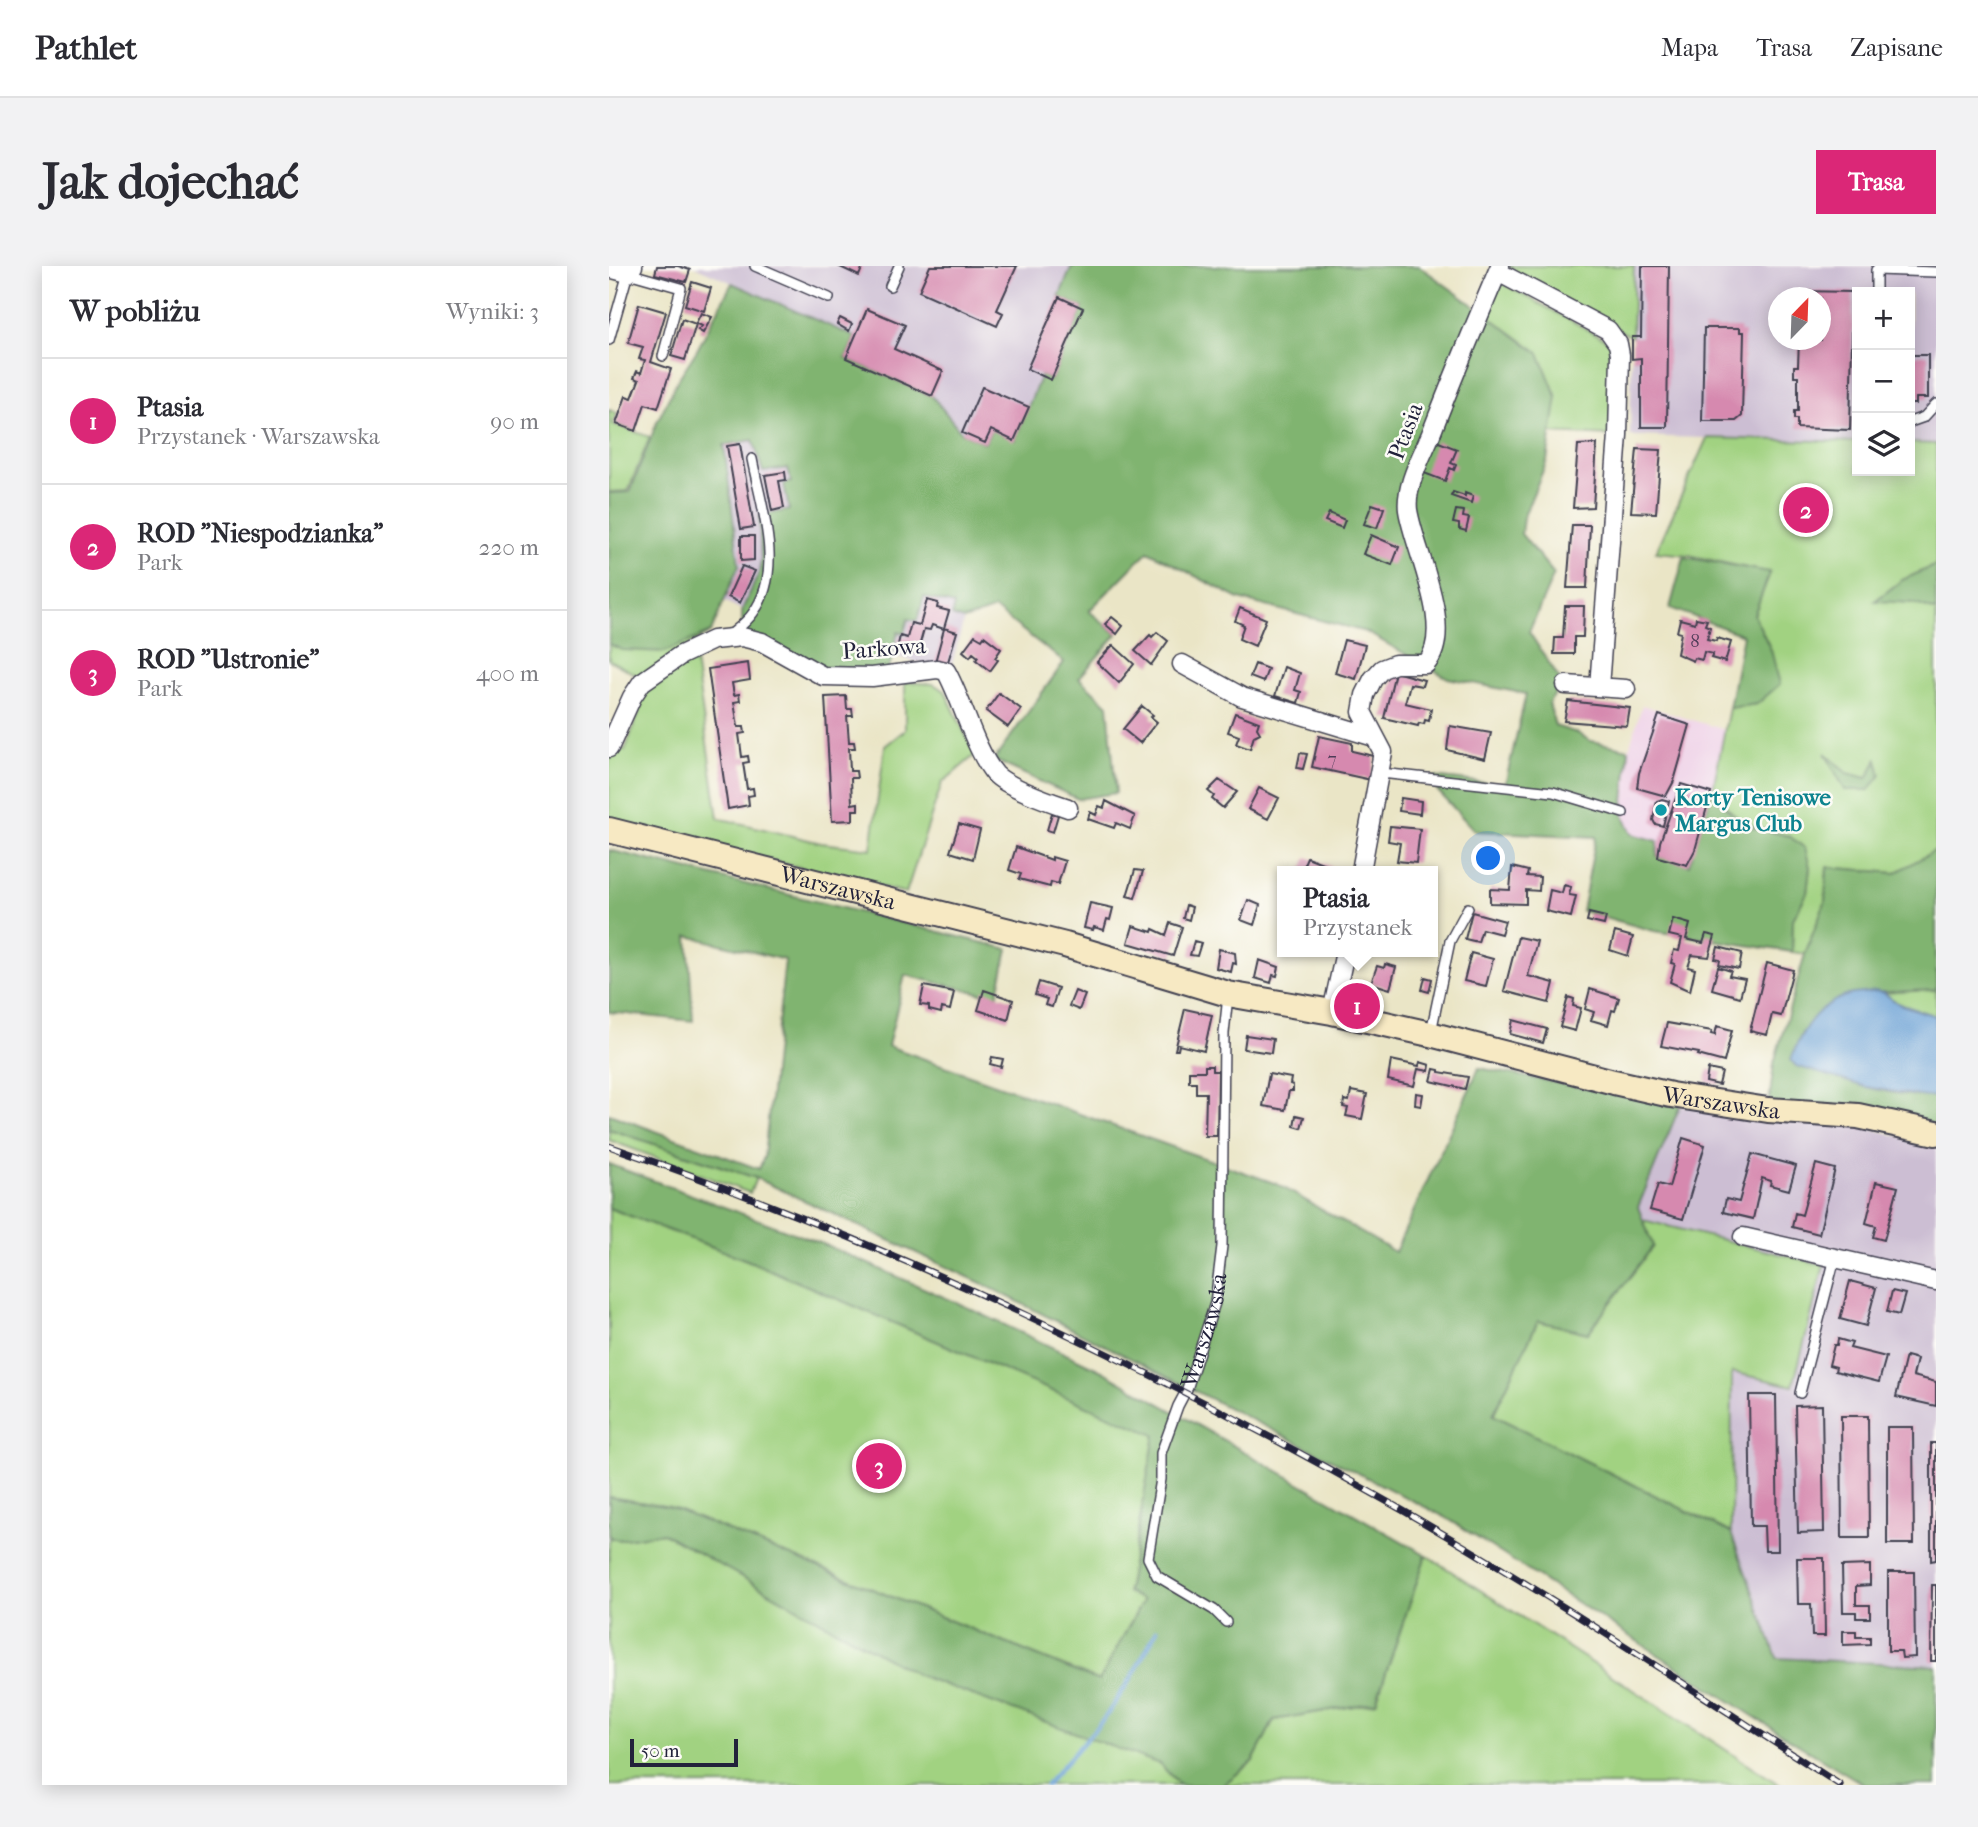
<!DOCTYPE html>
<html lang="pl">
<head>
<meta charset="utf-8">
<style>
	body { margin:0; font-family:"IM FELL French Canon",serif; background:#f2f2f3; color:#2b2b33 }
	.controls { position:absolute; right:21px; top:21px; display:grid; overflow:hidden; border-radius:0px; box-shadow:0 4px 18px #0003 }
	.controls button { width:63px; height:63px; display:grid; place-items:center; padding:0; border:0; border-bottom:2px solid #e1e1e2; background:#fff; color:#2b2b33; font:35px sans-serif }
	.compass { position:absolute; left:1159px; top:21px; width:63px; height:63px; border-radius:50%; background:#fff; box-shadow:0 4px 18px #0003; rotate:23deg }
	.scale { position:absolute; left:21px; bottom:18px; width:108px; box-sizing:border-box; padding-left:7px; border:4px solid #22223b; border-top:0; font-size:19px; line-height:24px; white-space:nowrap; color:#22223b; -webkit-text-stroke:5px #fdfcf7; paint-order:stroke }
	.you { position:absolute; left:880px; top:593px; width:24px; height:24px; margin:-18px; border:5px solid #fff; border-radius:50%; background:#1a73e8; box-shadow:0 0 0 10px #1a73e833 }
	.badge { display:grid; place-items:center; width:46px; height:46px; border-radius:50%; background:#db2777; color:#fff; font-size:23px; font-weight:700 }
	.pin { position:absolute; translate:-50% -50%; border:4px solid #fff; box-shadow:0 2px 7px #0006 }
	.popup { position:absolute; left:668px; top:600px; width:161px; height:91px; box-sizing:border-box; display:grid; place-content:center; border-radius:0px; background:#fff; filter:drop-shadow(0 2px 5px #0005); font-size:23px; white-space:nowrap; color:#7c7c81 }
	.popup b { font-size:26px; color:#2b2b33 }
	.popup::after { content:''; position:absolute; left:50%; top:100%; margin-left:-14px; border:14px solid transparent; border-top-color:#fff }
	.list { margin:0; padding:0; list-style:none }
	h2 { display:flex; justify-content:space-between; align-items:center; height:91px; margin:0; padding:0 28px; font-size:30px }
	h2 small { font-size:23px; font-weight:400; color:#7c7c81 }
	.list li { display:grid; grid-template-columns:46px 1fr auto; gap:21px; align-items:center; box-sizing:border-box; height:126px; padding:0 28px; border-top:2px solid #e1e1e2 }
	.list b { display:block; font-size:26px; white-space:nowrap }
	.list p { margin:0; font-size:23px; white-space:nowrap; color:#7c7c81 }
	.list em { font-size:23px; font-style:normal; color:#7c7c81 }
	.icon { flex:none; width:38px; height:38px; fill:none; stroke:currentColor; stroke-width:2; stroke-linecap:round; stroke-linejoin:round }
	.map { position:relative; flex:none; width:1327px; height:1519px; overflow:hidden; border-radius:0px }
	header { display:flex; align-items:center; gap:42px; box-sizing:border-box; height:98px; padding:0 35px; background:#fff; border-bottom:2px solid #e1e1e2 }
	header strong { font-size:33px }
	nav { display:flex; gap:38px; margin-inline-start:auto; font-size:24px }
	.intro { display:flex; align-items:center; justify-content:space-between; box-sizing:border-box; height:168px; padding:0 42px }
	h1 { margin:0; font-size:49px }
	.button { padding:18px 32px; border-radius:0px; background:#db2777; color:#fff; font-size:24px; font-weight:700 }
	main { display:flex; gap:42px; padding:0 42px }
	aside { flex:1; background:#fff; border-radius:0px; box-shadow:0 4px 18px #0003 }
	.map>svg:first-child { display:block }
	.built { fill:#eed0e7 }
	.industrial { fill:#ccbed3; fill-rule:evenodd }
	.green { fill:#a1d281; stroke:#627a5e; stroke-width:2; fill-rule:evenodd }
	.forest { fill:#80b46f; stroke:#516b55; stroke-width:2 }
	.water { fill:#669ed4; stroke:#446088; stroke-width:2 }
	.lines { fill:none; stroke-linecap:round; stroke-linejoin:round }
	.stream { stroke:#669ed4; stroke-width:4.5 }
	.building { fill:#d689af }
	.lane-casing { stroke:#403f50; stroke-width:12 }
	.street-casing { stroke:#403f50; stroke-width:21 }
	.secondary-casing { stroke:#403f50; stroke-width:28 }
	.lane { stroke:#fff; stroke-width:9 }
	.street { stroke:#fff; stroke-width:18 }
	.secondary { stroke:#f7e9c3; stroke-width:24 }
	.rail-casing { stroke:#22223b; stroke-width:7 }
	.rail { stroke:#fdfcf7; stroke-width:4.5; stroke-dasharray:13; stroke-linecap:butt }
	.culture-dot { fill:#0f9aa8; stroke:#fdfcf7; stroke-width:2.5 }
	.labels { text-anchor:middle; stroke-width:5; stroke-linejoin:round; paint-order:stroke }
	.number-label { font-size:19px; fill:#4f3c58 }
	.street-label { font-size:23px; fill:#22223b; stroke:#fdfcf7 }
	.culture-label { font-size:23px; font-weight:bold; fill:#0d838f; stroke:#fdfcf7; text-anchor:start }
</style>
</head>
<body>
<header>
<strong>Pathlet</strong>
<nav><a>Mapa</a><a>Trasa</a><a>Zapisane</a></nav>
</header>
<div class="intro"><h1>Jak dojechać</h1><a class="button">Trasa</a></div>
<main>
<aside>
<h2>W pobliżu<small>Wyniki: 3</small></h2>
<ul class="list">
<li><span class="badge">1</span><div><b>Ptasia</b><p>Przystanek · Warszawska</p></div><em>90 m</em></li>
<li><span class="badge">2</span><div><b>ROD &quot;Niespodzianka&quot;</b><p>Park</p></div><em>220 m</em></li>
<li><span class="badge">3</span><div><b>ROD &quot;Ustronie&quot;</b><p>Park</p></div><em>400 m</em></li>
</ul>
</aside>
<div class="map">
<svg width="1327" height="1519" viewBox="0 0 1327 1519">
	<rect width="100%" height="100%" fill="#fdfcf7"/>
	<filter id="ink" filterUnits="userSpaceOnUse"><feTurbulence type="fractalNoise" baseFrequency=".0143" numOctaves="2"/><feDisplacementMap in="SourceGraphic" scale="14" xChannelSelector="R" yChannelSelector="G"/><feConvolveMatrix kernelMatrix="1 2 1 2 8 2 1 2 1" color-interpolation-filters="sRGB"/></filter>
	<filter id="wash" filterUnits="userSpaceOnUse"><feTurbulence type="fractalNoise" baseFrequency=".00686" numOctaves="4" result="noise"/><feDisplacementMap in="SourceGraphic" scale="28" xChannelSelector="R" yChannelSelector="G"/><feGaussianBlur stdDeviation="1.57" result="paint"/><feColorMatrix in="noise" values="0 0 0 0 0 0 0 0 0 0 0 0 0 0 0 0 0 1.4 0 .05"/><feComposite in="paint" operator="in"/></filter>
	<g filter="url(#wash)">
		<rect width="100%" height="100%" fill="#eae5c6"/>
		<path class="built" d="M1033 439 1116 464 1104 523 1080 599 1048 590 1023 568 1014 547 1020 483Z"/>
		<path class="industrial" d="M85 0H463L450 31 474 42 442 114 432 110 405 175 376 177 353 167 323 130 237 92 245 71Z
			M1025 0H1327V178L1301 177V26H1248V176L1021 170ZM1170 32H1212V74H1170Z
			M145 174 179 202 182 217 175 219 180 244 159 249 150 307 133 344 115 335 130 299 115 179Z
			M315 331 346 339 343 350 355 354 341 405 282 389 289 365Z
			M1071 840 1251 859 1327 881V1400L1168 1392 1122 1267 1123 1106 1215 999 1034 954 1029 941Z"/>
		<path class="green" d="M900 0H1025L1023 71 906 8Z
			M891 16 998 74 1003 82V170L941 167 947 131 876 47Z
			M0 144 8 147 4 158 41 171 19 225 0 226Z
			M1098 172 1248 176V205H1301V177L1327 178V299L1293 314 1267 334 1304 337 1327 345V584L1286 607 1218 601 1216 636 1196 688 1183 686 1184 653 1198 627 1201 601 1180 570C1140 560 1128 559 1104 523L1120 442 1148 438 1162 384 1145 349 1161 307 1080 289 1047 286ZM1218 489 1238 507 1258 512 1237 524Z
			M102 366 31 411 0 394V378L13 384Z
			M85 388 109 552 212 577 262 583 276 480 296 464V416L324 418 336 425 366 489 333 517 297 627 0 555V495L7 482 16 484 32 441 24 437 36 421Z
			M1316 724H1327V750L1290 738 1275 727Z
			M0 863 147 912 141 927 0 874Z
			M0 942 138 994 546 1169 518 1326 534 1334 491 1415 61 1241 0 1231Z
			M1034 954 1215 999 1184 1120 1123 1106 1122 1267 884 1149 929 1055 979 1067 1044 980Z
			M54 1267 309 1409 551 1498 571 1519H0V1271L9 1274Z
			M817 1289 1171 1519H614L644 1495 665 1454 767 1436Z"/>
		<path class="forest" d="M463 0H810L930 87 948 131 938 195 914 252 912 268 945 308 920 366 951 414 950 422 940 437 946 460 968 467 982 475 1020 483 1014 547 1023 568 1049 575 1048 590 1080 599 1104 523 1115 540 1138 560 1180 570 1196 582 1201 601 1198 627 1184 653 1183 686 1045 665 973 645 987 571 866 565 815 510 896 519 917 428 839 412 757 366 630 333 539 285 480 345 508 368 470 412 499 439 507 527 469 533 385 494 455 396 386 343 355 354 343 350 345 339 315 331 308 355 299 353 295 367 289 366 279 406 214 410 133 371V344L150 307 152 294 150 250 180 244 175 218 182 216 179 202 154 206 144 174 115 179 130 299 102 366 55 386 13 384 0 378V227L21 226 48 156 68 115 88 84 123 17 246 71 237 92 323 130 353 167 376 177 382 164 406 174 432 109 442 114 474 42 450 31Z
			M1075 291 1161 306 1145 349 1162 384 1171 418 1148 438 1120 442 1134 369 1061 342Z
			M1327 299V345L1304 337 1266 335 1293 314Z
			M1216 487 1238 507 1258 512 1268 494 1272 509 1260 524H1236Z
			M0 584 399 683 388 731 296 709 279 780 668 918 786 986 870 802 1071 840 1029 941 1044 980 979 1067 929 1055 884 1149 1122 1267 1168 1392 1327 1400V1519H1256L1178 1472 836 1251 372 1017 147 912 0 863V848L150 903 155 891 176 694 79 670 84 755 0 746Z
			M1327 584V724L1256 727 1193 767 1182 794 1187 800C1231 812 1281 833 1327 830V868L1159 844 1165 797 1196 688 1216 636 1218 601 1286 607Z
			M0 898 214 978 362 1043 493 1105 817 1289 767 1436 665 1454 644 1495 614 1519H571L551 1498 309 1409 54 1267 9 1274 0 1271V1231L61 1241 490 1415 534 1334 518 1326 546 1169 138 994 0 942Z"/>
		<path class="water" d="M1266 725 1275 727 1290 738 1327 750 1326 830 1317 831 1257 821 1187 800 1182 794C1192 763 1209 736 1244 728 1251 727 1259 727 1266 725Z"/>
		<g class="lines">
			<path class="stream" d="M437 1519 495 1453 523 1411 548 1364"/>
		</g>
		<g id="blocks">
			<path class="building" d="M48 0H69L81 4 77 16 46 8Z
				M229 0H254L250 10Z
				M321 0H408L388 44 394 47 388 60 310 25Z
				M1033 0H1060L1058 161H1032V92L1023 93V71H1032Z
				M83 16 102 22 95 45 76 39Z
				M1191 25 1244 26 1241 164 1188 162V153H1185V145H1189V110H1185V100H1189L1190 74H1212V32H1191Z
				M450 31 474 42 442 114 418 103Z
				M30 38 57 46 42 96 62 103 49 142 36 138 27 165 7 158 17 130 23 132 30 114 25 112 28 105 32 107 36 94 30 93 34 81 19 77Z
				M258 43 296 59 285 83 334 105 323 130 237 92Z
				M92 47 103 51 94 67 89 64 93 60 87 57Z
				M231 52 243 58 240 65 228 58Z
				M73 53 87 58 76 94 62 90Z
				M1095 62H1131V66H1135L1133 150 1127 155H1093Z
				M1301 89H1319V132H1307V138H1301Z
				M373 121 420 141 405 175 382 164 376 177 353 167Z
				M827 175 848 183 842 197 847 199 845 204 841 202 836 215 815 207Z
				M131 178 145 261 132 263 118 180Z
				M988 178 984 241 964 242 969 179Z
				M1028 183 1052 184 1047 247 1022 246Z
				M176 206 177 214 170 215 175 242 163 245 156 209Z
				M844 226 856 230V227L864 230 862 237 842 230Z
				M763 238 775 242 768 262 755 258Z
				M847 244 855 245 854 251 860 252 857 265 850 263V258L844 257Z
				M720 247 736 254 733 262 716 255Z
				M963 259H981L978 322H958Z
				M762 269 790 281 783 299 754 288Z
				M132 270H145V294L132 295Z
				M133 300 146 305 131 337 119 331Z
				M318 334 329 337 328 342 340 345 335 362 348 366 338 399 326 396 335 363 323 359 321 364 315 363 308 388 288 383 291 370 298 372 302 357 311 359Z
				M956 340H975L974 371H965V388H945L946 372H954Z
				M631 342 657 353 646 380 630 373 635 359 626 355Z
				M503 351 514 360 508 368 496 358Z
				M1087 352 1098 354 1096 359 1101 361 1098 373 1107 375 1108 372 1122 376 1116 396 1102 392 1104 388 1095 386 1093 394 1085 392 1084 395 1068 388 1072 367 1068 366 1071 353 1086 357Z
				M548 366 559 375 542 399 526 385 541 369 543 371Z
				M366 369 373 373 375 370 392 383 386 392 389 394 381 405 367 394 369 391 364 387 361 391 354 385Z
				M735 374 756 379 747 413 726 407Z
				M504 379 525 398 510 417 488 396Z
				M139 397 141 414 123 417 125 429 130 428 131 435 125 436 129 461H135L136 467 130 468 133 491 139 490 140 496 134 497 138 523 144 522 145 529 139 530 140 539 119 543 99 403Z
				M646 398 659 403 654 416 641 411Z
				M675 401 691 407 686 424 692 426 689 437 666 430Z
				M786 406 815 414 813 420 801 418 796 437 822 443 820 455 816 454 815 458 810 457 809 460 775 452Z
				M390 427 412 443 399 461 377 445Z
				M237 430 238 443H243L244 450H238L240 476H245L246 482H240L241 505H247L248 512H242L243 538 249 537V544H244V554L223 555 216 431Z
				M959 435 1021 442 1018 460 955 455Z
				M533 440 544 449 542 451 548 456 531 477 514 463Z
				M626 447 650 456 648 462 651 467 645 470 641 483 627 478 630 470 619 466Z
				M1050 449 1081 459 1065 515 1057 530 1028 522 1030 507Z
				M841 460 882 467 876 493 838 484Z
				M710 470 743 477V485L764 490 766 492 762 514 703 501Z
				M691 487 698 488 694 503 688 502Z
				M610 514 628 526 614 542 603 533 605 530 599 525Z
				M1072 518 1102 527 1086 584 1078 599 1049 591 1051 576Z
				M650 522 670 532 659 553 639 543Z
				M792 532 812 535 811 548 790 545Z
				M1053 533 1060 535 1054 560 1046 558 1044 554 1048 535Z
				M497 535 526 550 521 563 507 557 505 562 479 553 481 546 487 549 490 540 495 542Z
				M443 547 449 549 444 566 438 564Z
				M350 558 371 564 364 593 341 586Z
				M781 560 811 563 807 597 788 595 791 577 779 575Z
				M407 581 443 594V591L456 595 449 618 442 616 441 621 410 613 412 608 400 604Z
				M698 591 734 605H692Z
				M903 601 919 605 918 610 931 611 930 625 917 624V638L881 637V623L901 624Z
				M526 604 534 605 526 632 518 630Z
				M955 619 962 621 960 629 967 630 962 651 937 645 941 624 953 627Z
				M639 634 651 639 645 659 632 654Z
				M481 637 504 642 501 654 498 653 495 664 485 661 484 664 475 662Z
				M577 639 583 641 580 654 574 652Z
				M863 646 896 655 892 668 873 663 869 676 856 673Z
				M980 647 997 651 995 659 978 655Z
				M1064 653 1081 658 1077 673 1094 677 1097 668 1106 670 1100 691 1083 689 1079 701 1086 703 1081 725 1061 716 1066 698 1062 697 1065 684 1070 685 1073 672 1060 669Z
				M561 657 573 661 564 690 519 677 524 660 543 666 544 663 557 669Z
				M1006 666 1024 671 1019 690 1001 684Z
				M909 671 928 675 919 710 945 717 940 737 895 725Z
				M585 675 592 677 588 690 581 689Z
				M1109 681 1133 687 1130 703 1110 699 1111 694 1106 693Z
				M610 683 626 687 627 698 624 697 622 706 607 702Z
				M862 687 884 693 877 720 855 715Z
				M650 694 670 701 668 710 664 709 662 717 646 712Z
				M1158 697 1184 704 1172 750 1163 748 1158 769 1141 765Z
				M776 698 787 701 781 723 762 717 768 700 775 702Z
				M1109 701 1122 705 1120 710 1136 713 1131 731 1103 723Z
				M816 711 823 713 820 726 813 724Z
				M430 716 449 722 443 741 436 739 438 733 426 729Z
				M315 720 345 726 341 744 333 742 332 747 320 744V740L311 739Z
				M981 723 1010 732 1006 745 1003 744 999 759 982 754 985 746 976 743Z
				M375 724 404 734 399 754 369 744Z
				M466 725 476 729 470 744 460 740Z
				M959 731 965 733 964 740 972 742 966 765 951 761Z
				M576 743 603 749 595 785 570 779 569 784H566Z
				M904 754 938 763 934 777 901 768Z
				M1058 757 1103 765 1102 768 1106 769 1108 760 1123 764 1115 796 1089 789 1090 787 1052 780Z
				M637 769 664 773 662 787 635 783Z
				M383 791 394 793 392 801 381 798Z
				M782 794 810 800 811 796 821 799 820 805 809 803 805 820 779 814Z
				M596 800H603V805H609L608 870H596L597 827H587V816H580V805H596Z
				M825 803 830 804V806L859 811 856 823 822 815Z
				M1099 803 1113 806 1110 819 1097 816Z
				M660 808 682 812 681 818 684 819V825H680L676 844 654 840Z
				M742 825 758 828 753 853 737 850 739 842 734 841 735 834 740 835Z
				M807 827 814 828 812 840 806 839Z
				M687 849 695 851 692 862 685 860Z
				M1074 872 1096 879 1074 953 1041 944 1049 918 1060 921Z
				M1143 888 1187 900 1180 924 1161 919 1162 915 1153 912 1144 953 1114 946 1117 933 1130 936Z
				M1207 898 1226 903 1210 968 1183 961 1186 947 1193 949Z
				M1267 916 1289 921 1275 974 1264 971 1267 960 1257 957Z
				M1241 1015 1267 1022 1257 1060 1231 1053Z
				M1283 1025 1296 1028 1290 1049 1278 1046Z
				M1229 1073 1243 1077 1241 1082 1277 1091 1270 1116 1226 1105 1227 1101 1220 1099 1225 1079H1228Z
				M1297 1090 1308 1093 1304 1110 1327 1116V1140L1287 1131Z
				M1140 1129H1167L1169 1285H1156L1155 1260H1142Z
				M1213 1139 1215 1266 1189 1267 1186 1140Z
				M1232 1150H1259L1260 1272H1233Z
				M1278 1161H1304L1305 1278H1278Z
				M1322 1177H1327V1294L1322 1295Z
				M1188 1292H1215L1216 1370H1203L1202 1338H1189Z
				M1261 1299V1319L1247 1320V1339H1261V1352H1247V1346H1234L1233 1300Z
				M1279 1306H1305L1306 1391 1293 1392 1292 1385H1279Z
				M1323 1319H1327V1395H1322Z
				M1234 1365H1247V1371H1261V1378L1234 1379Z"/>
		</g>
	</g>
	<g filter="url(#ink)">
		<use href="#blocks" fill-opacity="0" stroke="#403f50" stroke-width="2"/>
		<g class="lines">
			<defs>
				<g id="lane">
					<path d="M146 0 220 32"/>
					<path d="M281 20 290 0"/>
					<path d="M1267 26V4L1327 6"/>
					<path d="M0 74 19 7 72 22 54 90"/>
					<path d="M1301 156 1315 151 1327 138"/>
					<path d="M120 370C128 363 138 356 144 347 176 304 152 240 143 193"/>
					<path d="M772 507 944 526 1014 547"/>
					<path d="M822 766 841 675 859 642"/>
					<path d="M1191 1127 1226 992"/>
					<path id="s1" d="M617 1356 605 1344 548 1310 539 1292 552 1213V1187L569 1140 578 1123 606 1037 613 980 615 767 619 730"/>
				</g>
				<path id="street" d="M0 2 19 7 24 0
					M889 6 999 64 1009 78 1011 89 1009 169 990 421
					M573 398 633 431 765 471
					M957 419 1017 423
					M0 482 23 431 33 416 72 389 104 374 133 371 153 376 214 410 263 411 328 403 337 405C353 433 366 485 386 508 398 521 442 536 459 542
					M752 605 774 486 753 446 756 429 764 413 773 403 786 398H817C847 364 805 284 799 244 796 220 813 190 822 168 844 111 867 56 891 0
					M723 746 736 686
					M1134 971 1327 1015"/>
				<g id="secondary">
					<path id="s2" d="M0 564 456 679 619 728 723 746 821 768 1005 816 1062 829 1159 844 1249 850 1327 867"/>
				</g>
			</defs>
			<use href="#lane" class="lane-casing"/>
			<use href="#street" class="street-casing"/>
			<use href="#secondary" class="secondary-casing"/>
			<use href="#lane" class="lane"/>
			<use href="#street" class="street"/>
			<use href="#secondary" class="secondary"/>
			<defs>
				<path id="rail" d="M0 880C275 975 541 1100 793 1244 943 1330 1086 1425 1231 1519"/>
			</defs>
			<use href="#rail" class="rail-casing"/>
			<use href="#rail" class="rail"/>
		</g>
	</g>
	<circle class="culture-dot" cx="1052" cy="544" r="7"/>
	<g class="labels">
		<g class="number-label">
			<text x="1086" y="381">8</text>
			<text x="723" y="499">7</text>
		</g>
		<g class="street-label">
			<text transform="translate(796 165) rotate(-69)" y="8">Ptasia</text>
			<text transform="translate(275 382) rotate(-4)" y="8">Parkowa</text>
			<text dy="8" stroke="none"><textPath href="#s2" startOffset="236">Warszawska</textPath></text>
			<text dy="8" stroke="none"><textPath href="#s2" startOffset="1146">Warszawska</textPath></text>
			<text dy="8" stroke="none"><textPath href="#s1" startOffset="340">Warszawska</textPath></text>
		</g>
		<g class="culture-label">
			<text x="1066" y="539">Korty Tenisowe<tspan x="1066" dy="26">Margus Club</tspan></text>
		</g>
	</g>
</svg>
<div class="controls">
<button>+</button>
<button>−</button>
<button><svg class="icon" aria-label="layers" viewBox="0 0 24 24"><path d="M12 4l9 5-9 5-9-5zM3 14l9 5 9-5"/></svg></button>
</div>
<svg class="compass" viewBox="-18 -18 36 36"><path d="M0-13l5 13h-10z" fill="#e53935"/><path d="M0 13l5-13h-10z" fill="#7c7c81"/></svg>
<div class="scale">50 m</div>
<div class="you"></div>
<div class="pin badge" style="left:748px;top:740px">1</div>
<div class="popup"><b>Ptasia</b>Przystanek</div>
<div class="pin badge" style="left:1197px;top:244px">2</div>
<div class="pin badge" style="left:270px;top:1200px">3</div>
</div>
</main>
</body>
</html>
